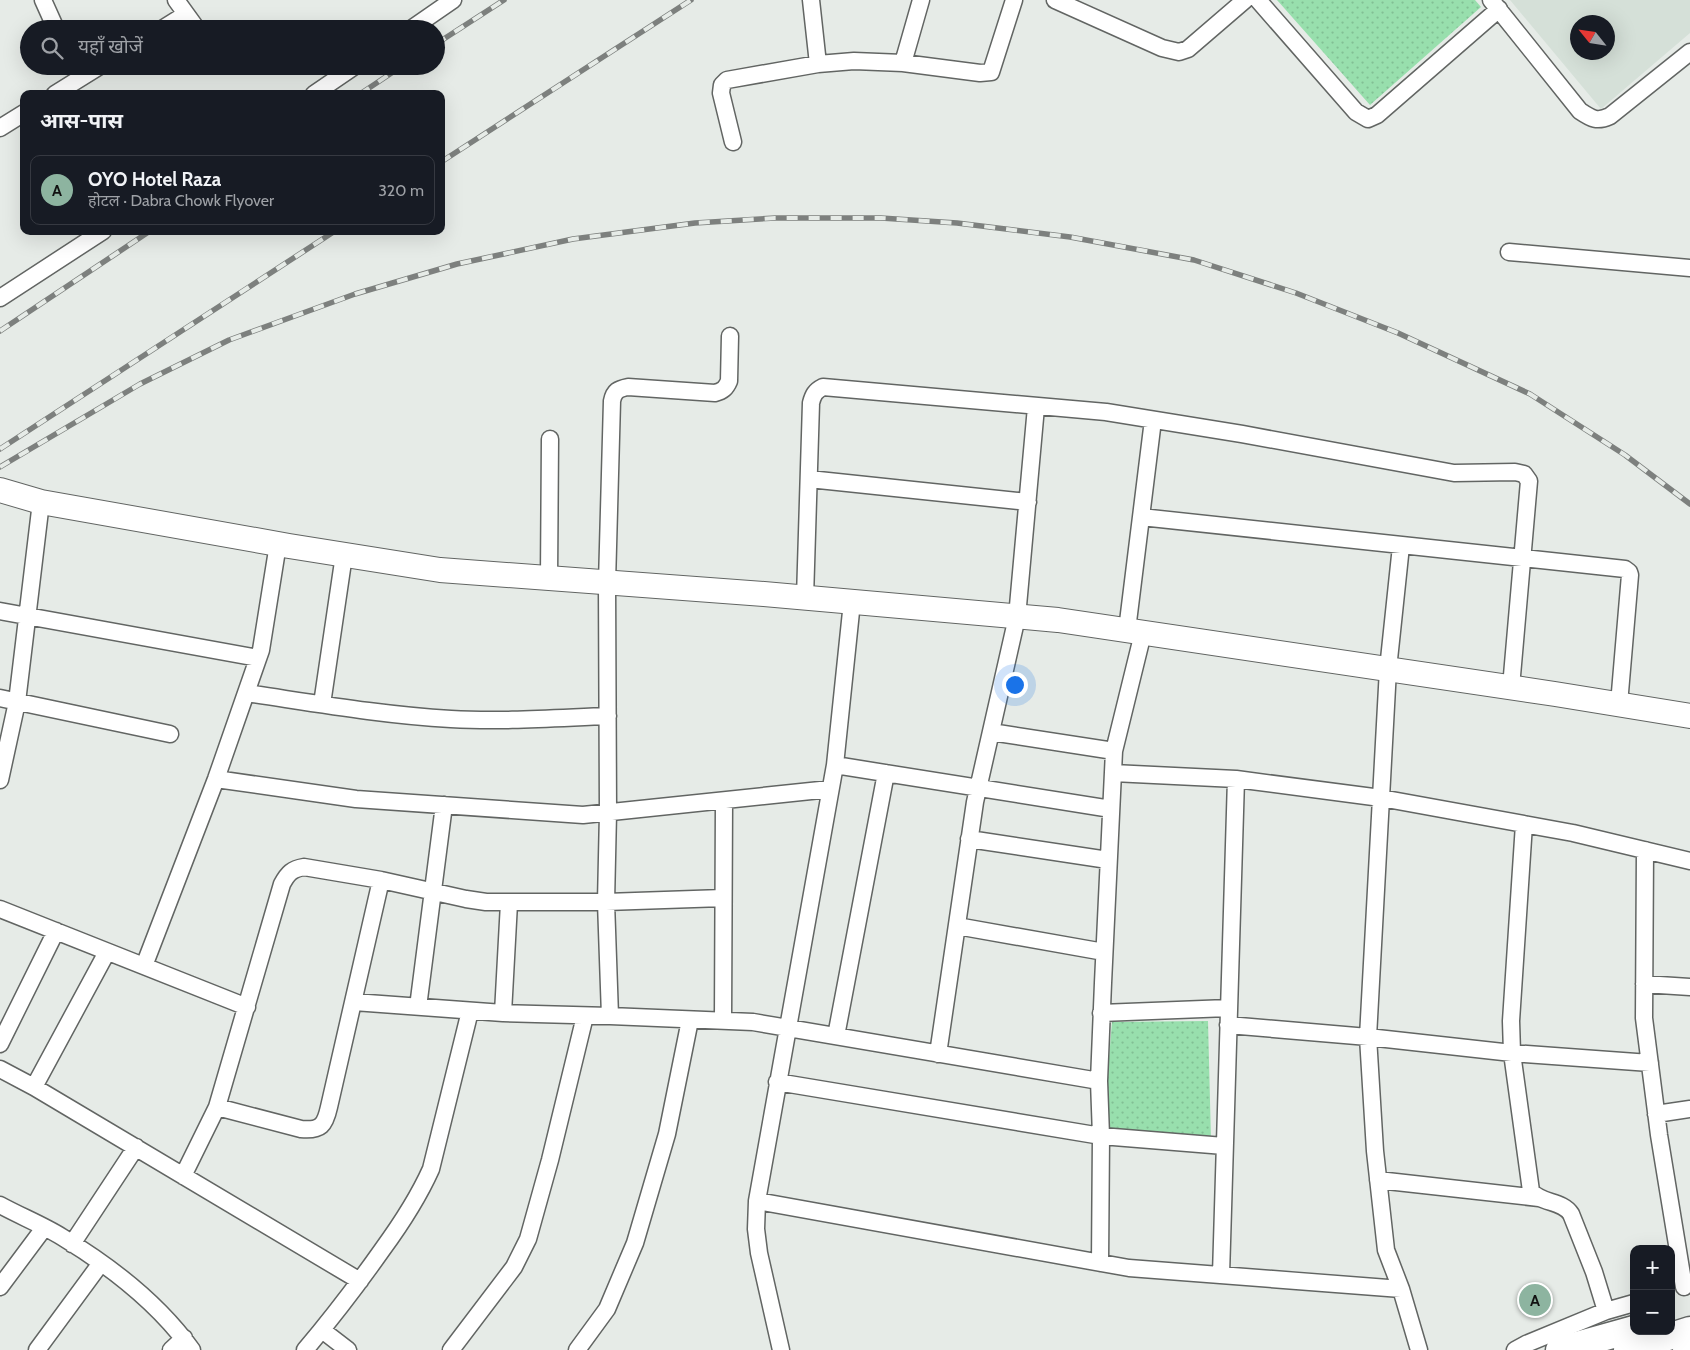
<!DOCTYPE html>
<html lang="hi">
<head>
<meta charset="utf-8">
<style>
	body { margin:0; font-family:Cabin,"Noto Sans Devanagari",sans-serif; background:#242831; color:#f1f3f6 }
	.controls { position:absolute; right:15px; bottom:15px; display:grid; overflow:hidden; border-radius:10px; box-shadow:0 5px 20px #0002 }
	.controls button { width:45px; height:45px; display:grid; place-items:center; padding:0; border:0; border-bottom:1px solid #363941; background:#171b24; color:#f1f3f6; font:25px sans-serif }
	.compass { position:absolute; left:1570px; top:15px; width:45px; height:45px; border-radius:50%; background:#171b24; box-shadow:0 5px 20px #0002; rotate:300deg }
	.you { position:absolute; left:1014px; top:684px; width:18px; height:18px; margin:-12px; border:4px solid #fff; border-radius:50%; background:#1a73e8; box-shadow:0 0 0 8px #1a73e833 }
	.badge { display:grid; place-items:center; width:32px; height:32px; border-radius:50%; background:#8db4a0; color:#111; font-size:16px; font-weight:700 }
	.pin { position:absolute; translate:-50% -50%; border:2px solid #fff; box-shadow:0 1px 5px #0006 }
	.list { margin:0; padding:0; list-style:none }
	h2 { display:flex; justify-content:space-between; align-items:center; height:65px; margin:0; padding:0 20px; font-size:21px }
	h2 small { font-size:16px; font-weight:400; color:#9ea1a6 }
	.list li { display:grid; grid-template-columns:32px 1fr auto; gap:15px; align-items:center; box-sizing:border-box; height:70px; margin:0 10px 10px; padding:0 10px; border:1px solid #363941; border-radius:10px }
	.list b { display:block; font-size:19px; white-space:nowrap }
	.list p { margin:0; font-size:16px; white-space:nowrap; color:#9ea1a6 }
	.list em { font-size:16px; font-style:normal; color:#9ea1a6 }
	.icon { flex:none; width:28px; height:28px; fill:none; stroke:currentColor; stroke-width:2; stroke-linecap:round; stroke-linejoin:round }
	.map { position:relative; flex:none; width:1690px; height:1350px; overflow:hidden }
	.search { position:absolute; background:#171b24; box-shadow:0 5px 20px #0002; left:20px; top:20px; width:425px; height:55px; display:flex; align-items:center; gap:12px; box-sizing:border-box; padding:0 18px; border-radius:28px; color:#9ea1a6; font-size:19px }
	.panel { position:absolute; background:#171b24; box-shadow:0 5px 20px #0002; left:20px; top:90px; width:425px; height:145px; border-radius:10px }
	.map>svg:first-child { display:block }
	.built { fill:#d5e0d8; fill-rule:evenodd }
	.park { fill:url(#park-dots) }
	.lines { fill:none; stroke-linecap:round; stroke-linejoin:round }
	.street-casing { stroke:#626563; stroke-width:19 }
	.secondary-casing { stroke:#626563; stroke-width:26 }
	.primary-casing { stroke:#626563; stroke-width:29 }
	.street { stroke:#fff; stroke-width:16 }
	.secondary { stroke:#fff; stroke-width:24 }
	.primary { stroke:#fff; stroke-width:26 }
	.rail-casing { stroke:#7d807e; stroke-width:5.5 }
	.rail { stroke:#e6ebe7; stroke-width:4; stroke-dasharray:11; stroke-linecap:butt }
</style>
</head>
<body>
<div class="map">
<svg width="1690" height="1350" viewBox="0 0 1690 1350">
	<defs>
		<pattern id="park-dots" width="8" height="8" patternUnits="userSpaceOnUse" patternTransform="scale(1.25)"><rect width="8" height="8" fill="#98dfad"/><path d="M2 2h.1M6 6h.1" fill="none" stroke="#82bf94" stroke-width="1.8" stroke-linecap="round"/></pattern>
	</defs>
	<rect width="100%" height="100%" fill="#e6ebe7"/>
	<path class="built" d="M1510 0H1690V33L1601 109ZM1578 22H1608V52H1578Z"/>
	<path class="park" d="M1277 0H1475L1481 7 1370 105Z
		M1208 1021 1211 1140 1103 1132 1112 1022Z"/>
	<g class="lines">
		<defs>
			<path id="street" d="M43 0 56 29
				M176 0 197 29
				M811 0 818 64
				M1055 0 1162 48 1179 52 1188 49 1245 0
				M1258 0 1356 112 1368 119 1377 115 1499 9
				M1491 0 1580 111C1592 119 1597 122 1610 116L1690 52
				M162 29 186 14
				M411 29 453 0
				M903 63 921 0
				M55 94 100 66
				M314 94 355 66
				M0 128 24 113
				M733 142 721 93 722 85 727 80 818 64 854 61 903 63 980 73 991 72 1014 0
				M1509 252 1690 268
				M0 298 103 231
				M809 479 1028 502
				M1141 517 1625 569 1629 572 1630 575 1619 704
				M1401 546 1388 669 1368 1037 1375 1151 1386 1250 1401 1289 1419 1350
				M549 579 550 439
				M805 598 811 403C813 395 815 391 823 387L1106 412 1242 434 1454 473 1515 472 1524 474 1529 481 1511 687
				M0 611 258 658
				M1127 630 1153 420
				M1143 633 1114 751 1103 983 1099 1081 1101 1136 1224 1146
				M246 693C314 703 382 715 451 719 503 722 556 718 608 716
				M0 698 170 734
				M322 704 344 555
				M991 732 1114 751
				M835 765 1111 809
				M1113 773 1236 779 1381 798 1573 833 1690 861
				M216 779 356 799 583 815 830 789
				M0 780 17 702 41 502
				M1524 824 1511 1021 1512 1053 1531 1191C1541 1204 1562 1200 1571 1214L1594 1272 1606 1311
				M969 839 1108 860
				M1645 850 1644 1018 1659 1135 1684 1287
				M0 909 247 1007
				M957 926 1104 952
				M144 966 216 779 261 650 278 544
				M1644 984 1690 987
				M354 1002 503 1013 610 1016 753 1022 1099 1081
				M418 1007 444 805
				M503 1013 509 903
				M1101 1013 1228 1008
				M610 1016 606 902 608 813 607 583 612 401C614 391 618 389 628 387L715 393C723 391 726 388 729 381L730 336
				M723 1021 724 801
				M1228 1025 1368 1037 1512 1053 1650 1063
				M836 1036 886 773
				M0 1044 56 931
				M938 1054 975 802 1017 617 1036 407
				M0 1069 34 1087 360 1281
				M777 1082 1101 1136 1100 1263
				M34 1087 107 952
				M217 1107 301 1129C321 1131 325 1125 329 1107L381 880
				M1656 1114 1690 1109
				M183 1176 217 1107 282 884C288 873 292 869 304 867L381 880 466 899 486 902H606L723 898
				M1378 1180 1539 1198
				M757 1201 1129 1268 1401 1289
				M0 1205C20 1216 43 1225 62 1237 110 1266 159 1304 192 1350
				M72 1244 136 1147
				M1221 1275 1236 779
				M0 1287 44 1228
				M322 1330 348 1350
				M37 1350 101 1263
				M171 1350 184 1338
				M305 1350C332 1318 358 1284 382 1250 401 1224 418 1198 431 1169L470 1011
				M451 1350 514 1267 528 1239 550 1160 585 1016
				M577 1350 607 1309 635 1243 667 1134 690 1020
				M781 1350 759 1253 756 1229 757 1201 835 765 852 602
				M1515 1350 1526 1344 1606 1311 1634 1303
				M1681 1350 1690 1347"/>
			<path id="secondary" d="M0 490 41 502 289 546 440 570 764 594 1058 620 1555 694 1690 716"/>
			<path id="primary" d="M1559 1350 1634 1329
				M1627 1350 1690 1330"/>
		</defs>
		<use href="#street" class="street-casing"/>
		<use href="#secondary" class="secondary-casing"/>
		<use href="#primary" class="primary-casing"/>
		<use href="#street" class="street"/>
		<use href="#secondary" class="secondary"/>
		<use href="#primary" class="primary"/>
		<defs>
			<path id="rail" d="M436 44 504 0
				M360 94 402 66
				M441 162 691 0
				M0 331 150 231
				M0 449 335 231
				M0 467 140 384 229 340 355 294 457 264 573 239 695 223 775 218H881L957 223 1070 237 1194 260 1296 293 1398 333 1530 394 1625 455 1690 504"/>
		</defs>
		<use href="#rail" class="rail-casing"/>
		<use href="#rail" class="rail"/>
	</g>
</svg>
<div class="controls">
<button>+</button>
<button>−</button>
</div>
<svg class="compass" viewBox="-18 -18 36 36"><path d="M0-13l5 13h-10z" fill="#e53935"/><path d="M0 13l5-13h-10z" fill="#9ea1a6"/></svg>
<div class="you"></div>
<div class="pin badge" style="left:1535px;top:1300px">A</div>
<div class="search"><svg class="icon" aria-label="search" viewBox="0 0 24 24"><circle cx="10" cy="10" r="6"/><path d="M15 15l6 6"/></svg>यहाँ खोजें</div>
<section class="panel">
<h2>आस-पास<small></small></h2>
<ul class="list">
<li><span class="badge">A</span><div><b>OYO Hotel Raza</b><p>होटल · Dabra Chowk Flyover</p></div><em>320 m</em></li>
</ul>
</section>
</div>
</body>
</html>
